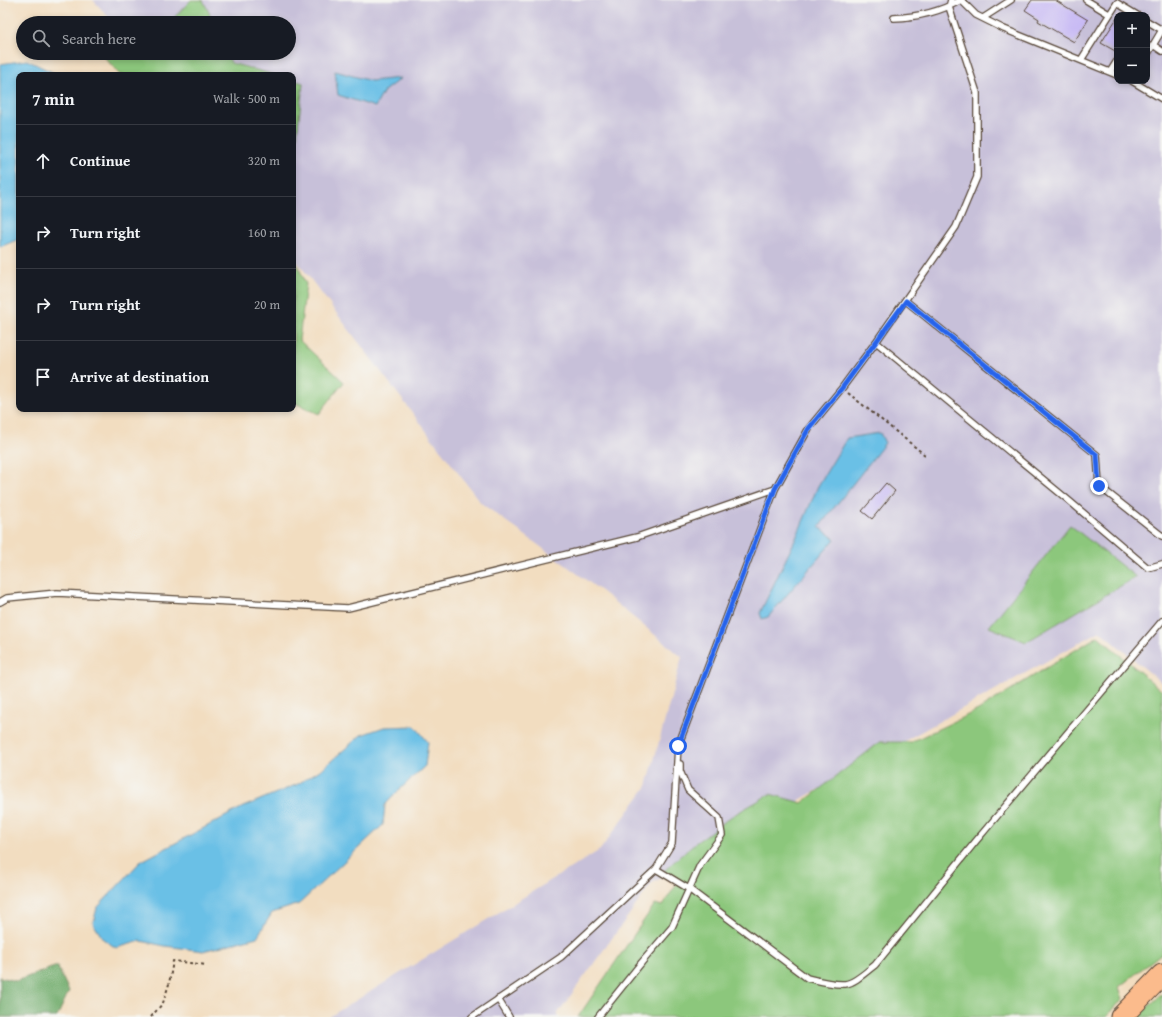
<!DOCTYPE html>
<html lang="en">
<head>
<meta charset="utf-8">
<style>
	body { margin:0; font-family:"Gentium Book Plus",serif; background:#20242c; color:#f1f3f6 }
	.controls { position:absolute; right:12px; top:12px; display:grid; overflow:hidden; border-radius:8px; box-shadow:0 2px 6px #0003 }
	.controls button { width:36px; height:36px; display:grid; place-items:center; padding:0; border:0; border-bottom:1px solid #363941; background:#171b24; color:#f1f3f6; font:20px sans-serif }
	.stop { position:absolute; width:12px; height:12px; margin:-9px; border:3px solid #2563eb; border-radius:50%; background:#fff }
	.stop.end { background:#2563eb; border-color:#fff; box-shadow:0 1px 4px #0008 }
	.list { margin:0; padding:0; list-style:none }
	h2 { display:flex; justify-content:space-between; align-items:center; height:52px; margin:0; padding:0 16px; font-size:17px }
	h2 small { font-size:13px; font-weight:400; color:#9ea1a6 }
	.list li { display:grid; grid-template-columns:26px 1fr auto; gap:12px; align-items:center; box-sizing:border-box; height:72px; padding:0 16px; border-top:1px solid #363941 }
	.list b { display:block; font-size:15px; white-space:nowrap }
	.list em { font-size:13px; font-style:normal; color:#9ea1a6 }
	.icon { flex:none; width:22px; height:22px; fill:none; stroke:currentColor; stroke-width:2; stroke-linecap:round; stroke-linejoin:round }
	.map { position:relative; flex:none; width:1162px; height:1017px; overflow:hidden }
	.search { position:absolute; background:#171b24; box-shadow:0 2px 6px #0003; left:16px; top:16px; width:280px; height:44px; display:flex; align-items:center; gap:10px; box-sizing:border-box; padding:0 14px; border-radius:22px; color:#9ea1a6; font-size:15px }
	.panel { position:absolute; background:#171b24; box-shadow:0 2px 6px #0003; left:16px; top:72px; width:280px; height:340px; border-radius:8px }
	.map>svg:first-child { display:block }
	.industrial { fill:#c7c0d9; fill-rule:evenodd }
	.green { fill:#8cc77c; stroke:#64784d }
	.forest { fill:#71ac6c; stroke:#566b45 }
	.water { fill:#6ac0e6; stroke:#527582 }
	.building { fill:#c7b9f4 }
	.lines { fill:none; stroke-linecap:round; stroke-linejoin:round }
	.lane-casing { stroke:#564536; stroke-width:8 }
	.highway-casing { stroke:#564536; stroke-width:23 }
	.path { stroke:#564536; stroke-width:2; stroke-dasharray:3 3; stroke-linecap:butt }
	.lane { stroke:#fff; stroke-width:5.5 }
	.highway { stroke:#fbbb8c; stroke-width:21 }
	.route { stroke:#2563eb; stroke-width:5 }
</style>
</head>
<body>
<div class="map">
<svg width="1162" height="1017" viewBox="0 0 1162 1017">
	<rect width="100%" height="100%" fill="#f6f6f2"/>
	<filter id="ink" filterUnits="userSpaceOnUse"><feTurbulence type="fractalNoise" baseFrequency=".025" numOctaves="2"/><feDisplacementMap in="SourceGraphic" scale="8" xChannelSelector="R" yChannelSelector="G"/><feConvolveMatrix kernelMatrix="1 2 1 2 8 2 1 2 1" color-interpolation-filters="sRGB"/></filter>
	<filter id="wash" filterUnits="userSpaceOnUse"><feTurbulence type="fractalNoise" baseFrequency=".012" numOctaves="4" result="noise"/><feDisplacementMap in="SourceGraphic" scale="16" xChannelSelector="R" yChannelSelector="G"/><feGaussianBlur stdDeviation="0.9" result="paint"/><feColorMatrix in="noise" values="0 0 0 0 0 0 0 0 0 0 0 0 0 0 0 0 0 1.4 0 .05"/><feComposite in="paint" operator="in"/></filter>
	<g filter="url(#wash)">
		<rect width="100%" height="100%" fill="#f2ddc0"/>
		<path class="industrial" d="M93 0H1162V683L1100 631 652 883 558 1013V1017H329L600 850 647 786 682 657 601 591 481 503 293 256V75H156L139 53H289V23H114ZM1117 15H1147V81H1117Z"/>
		<path class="green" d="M191 0H203L214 23H169Z
			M101 53H227L231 63 275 75H120Z
			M293 80 303 83 293 171Z
			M293 255 306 284 299 340 344 382 319 414 293 402Z
			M1070 525 1136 577 1026 642 989 627Z
			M1098 636 1162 691V953L1119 987 1123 999 1106 1017H578L655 904 662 906 679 881 664 871 690 847 732 816 770 794 802 803 880 742H911L978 710Z
			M1162 994V1017H1137Z"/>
		<path class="forest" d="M57 966 69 991 57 1017H0V977L16 981Z"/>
		<path class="water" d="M27 60 58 75H19V239L0 247V64Z
			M335 71 371 81 401 78 384 91 375 107 338 95Z
			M880 433 885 443 819 527 835 539 768 617 762 619 760 613 796 538 818 486 847 438Z
			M415 726 428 742 425 766 397 792 385 805 383 825 299 904 272 913 257 937 203 951 165 946 141 941 116 948 103 939 93 923 97 908 140 862 243 807 298 784 323 768 361 735 384 727Z"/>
		<g id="blocks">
			<path class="building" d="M1032 0H1055L1088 20 1074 42 1038 21 1039 19 1025 10Z
				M1117 18V52L1101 43Z
				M886 483 895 491 872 519 862 511Z"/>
		</g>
	</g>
	<g filter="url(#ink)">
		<use href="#blocks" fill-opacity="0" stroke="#564536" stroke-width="1"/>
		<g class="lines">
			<defs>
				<path id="lane" d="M961 0 976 15 1004 29 1117 75
					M1086 0 1109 14
					M894 18C918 17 940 12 961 0
					M983 18 1011 0
					M1147 21 1162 30
					M1153 45 1162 51
					M1147 55 1162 30
					M1081 60 1117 3 1137 15
					M1110 72 1117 61
					M1132 81 1162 99
					M906 301 1097 455 1099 486 1162 536
					M876 342 1067 499 1148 568 1162 564
					M0 602 7 598 57 593 348 608 637 537 775 489
					M656 869 689 889 807 978C819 981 833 985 845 984 855 983 867 971 875 965L976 841 1162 621
					M498 999 509 1017
					M472 1017 561 957 656 869 672 843 678 746 775 489 809 428 842 388 876 342 956 227 977 177V93L949 7 951 0
					M598 1017 642 962 672 927 700 865 722 835 719 818 688 790 680 771V764"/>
				<path id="highway" d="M1121 1017 1162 975"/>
			</defs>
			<use href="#lane" class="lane-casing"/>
			<use href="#highway" class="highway-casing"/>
			<path class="path" d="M848 393 925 455
				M151 1017 163 1003 169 984 173 961 207 965"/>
			<use href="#lane" class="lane"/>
			<use href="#highway" class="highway"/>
		</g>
	</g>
	<g class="lines" filter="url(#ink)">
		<path class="route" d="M678 746 775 489 809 428 842 388 906 301 1097 455 1099 486"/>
	</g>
</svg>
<div class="controls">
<button>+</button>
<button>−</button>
</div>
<div class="stop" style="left:678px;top:746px"></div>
<div class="stop end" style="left:1099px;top:486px"></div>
<div class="search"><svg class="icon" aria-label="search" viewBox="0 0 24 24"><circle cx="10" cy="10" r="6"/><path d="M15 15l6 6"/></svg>Search here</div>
<section class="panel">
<h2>7 min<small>Walk · 500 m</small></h2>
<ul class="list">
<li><svg class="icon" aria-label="ahead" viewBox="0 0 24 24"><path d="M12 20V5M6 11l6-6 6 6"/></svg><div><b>Continue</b></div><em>320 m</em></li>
<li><svg class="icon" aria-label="right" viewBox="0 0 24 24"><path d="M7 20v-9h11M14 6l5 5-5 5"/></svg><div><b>Turn right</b></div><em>160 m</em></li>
<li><svg class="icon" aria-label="right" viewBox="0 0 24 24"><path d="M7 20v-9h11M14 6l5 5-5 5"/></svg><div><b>Turn right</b></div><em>20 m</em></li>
<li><svg class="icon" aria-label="arrive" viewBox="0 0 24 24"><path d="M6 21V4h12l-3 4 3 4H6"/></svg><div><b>Arrive at destination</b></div></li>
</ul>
</section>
</div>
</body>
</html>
